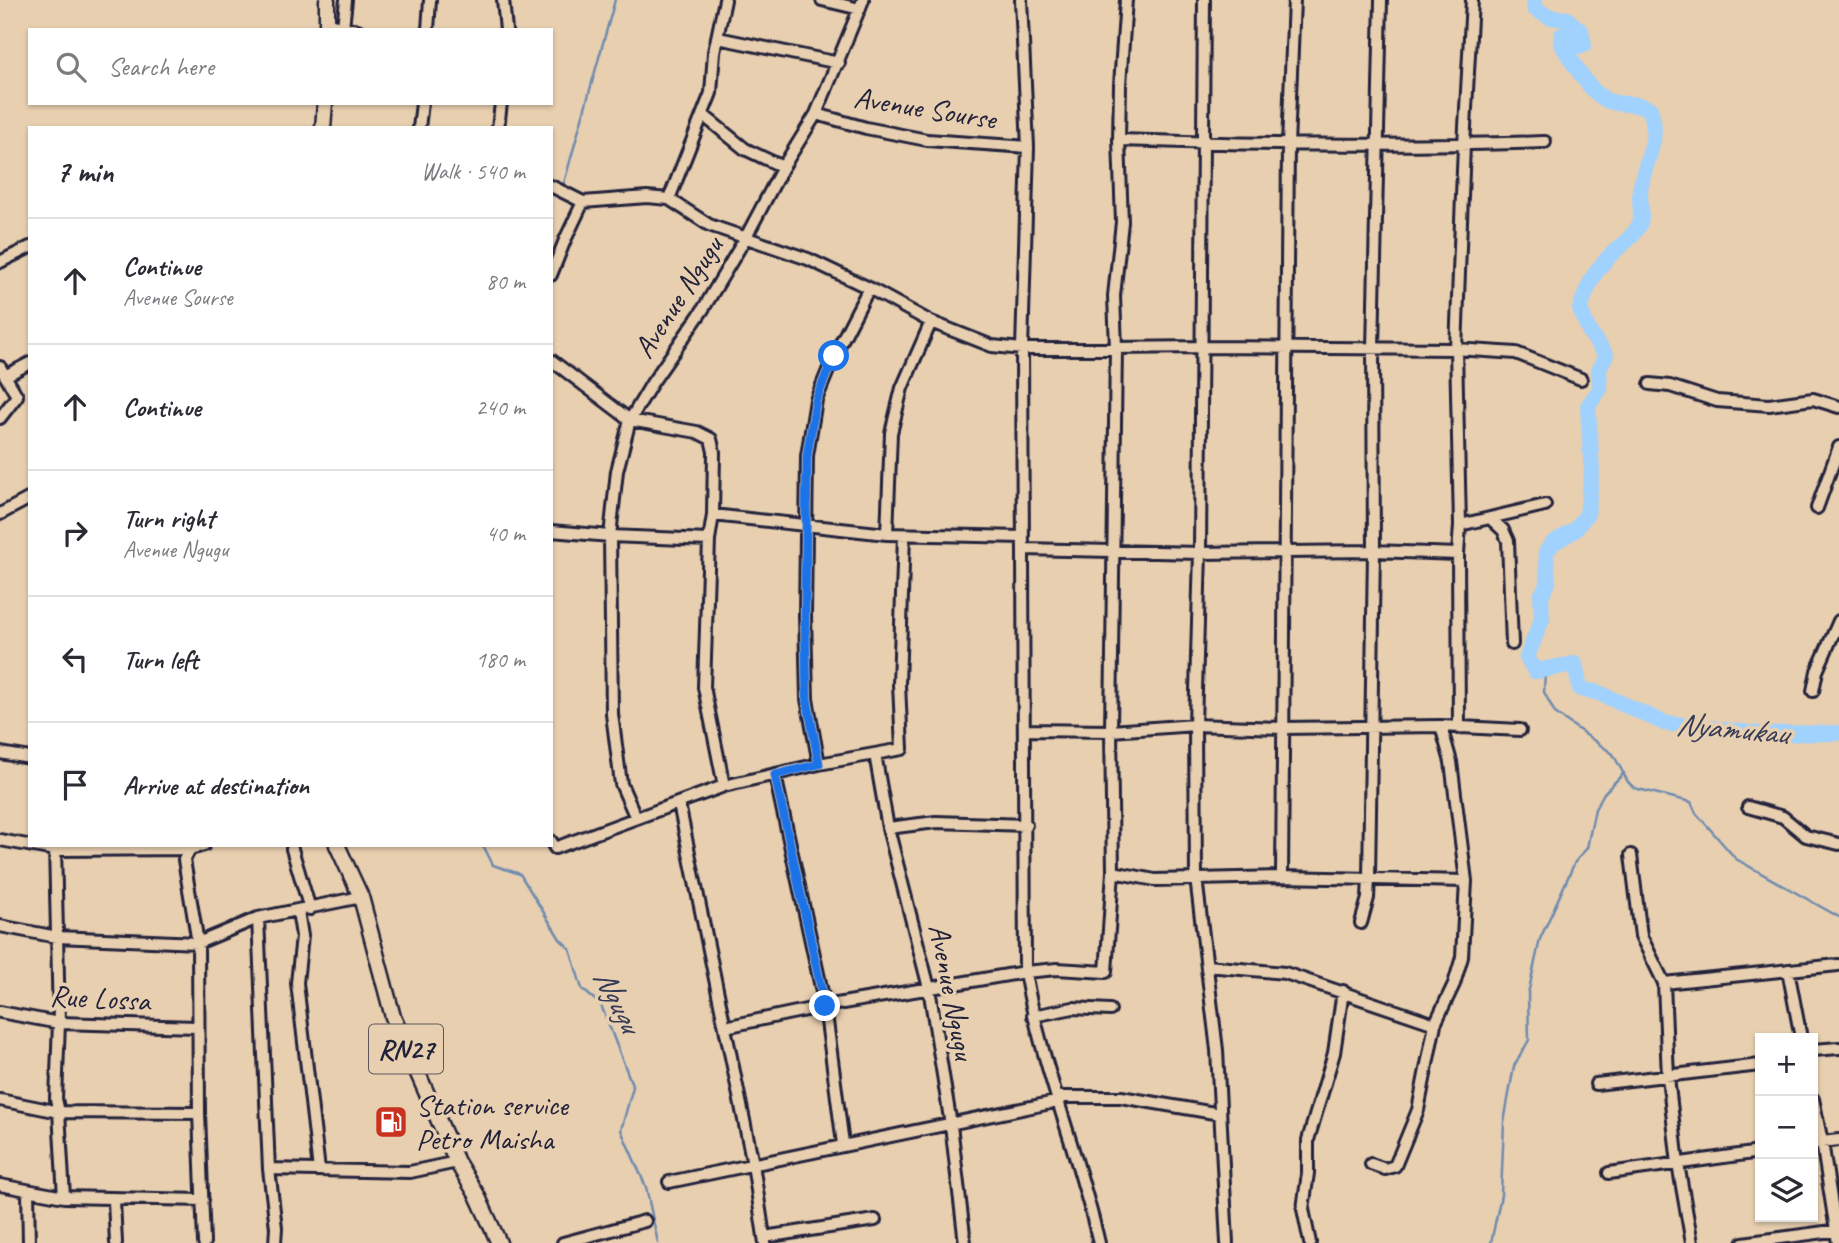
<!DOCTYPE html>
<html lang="en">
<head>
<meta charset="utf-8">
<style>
	body { margin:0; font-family:Caveat,sans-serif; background:#f2f2f3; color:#2b2b33 }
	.controls { position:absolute; right:21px; bottom:21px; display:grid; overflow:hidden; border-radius:0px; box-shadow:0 2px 5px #0004 }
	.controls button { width:63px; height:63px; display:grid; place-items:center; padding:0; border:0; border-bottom:2px solid #e1e1e2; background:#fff; color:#2b2b33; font:35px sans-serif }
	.stop { position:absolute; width:21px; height:21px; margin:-16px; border:5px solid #1a73e8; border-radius:50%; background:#fff }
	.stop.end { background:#1a73e8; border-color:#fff; box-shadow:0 2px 7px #0008 }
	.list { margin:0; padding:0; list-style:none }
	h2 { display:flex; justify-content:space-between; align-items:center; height:91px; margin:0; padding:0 28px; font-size:30px }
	h2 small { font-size:23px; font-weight:400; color:#7c7c81 }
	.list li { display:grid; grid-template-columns:46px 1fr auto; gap:21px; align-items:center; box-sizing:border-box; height:126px; padding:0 28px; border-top:2px solid #e1e1e2 }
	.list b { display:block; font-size:26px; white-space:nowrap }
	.list p { margin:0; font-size:23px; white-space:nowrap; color:#7c7c81 }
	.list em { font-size:23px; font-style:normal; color:#7c7c81 }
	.icon { flex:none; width:38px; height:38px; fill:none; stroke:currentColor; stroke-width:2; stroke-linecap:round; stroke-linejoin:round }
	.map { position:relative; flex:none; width:1839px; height:1243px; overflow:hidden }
	.search { position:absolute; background:#fff; box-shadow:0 2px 5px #0004; left:28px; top:28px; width:525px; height:77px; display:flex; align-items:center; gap:18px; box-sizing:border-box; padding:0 24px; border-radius:0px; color:#7c7c81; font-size:26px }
	.panel { position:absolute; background:#fff; box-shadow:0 2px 5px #0004; left:28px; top:126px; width:525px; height:721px; border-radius:0px }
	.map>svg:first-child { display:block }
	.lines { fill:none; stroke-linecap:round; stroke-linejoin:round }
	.stream { stroke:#6e8baf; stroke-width:2.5 }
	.river { stroke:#a1d1fd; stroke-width:16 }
	.minor-casing { stroke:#22223b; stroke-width:16 }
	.major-casing { stroke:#22223b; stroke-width:19 }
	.minor { stroke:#e8cfb0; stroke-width:10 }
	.major { stroke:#e8cfb0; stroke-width:14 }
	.route { stroke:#1a73e8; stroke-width:9 }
	.labels { text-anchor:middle; stroke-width:7; stroke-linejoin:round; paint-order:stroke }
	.shield { fill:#e8cfb0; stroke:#5d565e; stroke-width:2 }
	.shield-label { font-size:28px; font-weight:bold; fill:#22223b }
	.street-label { font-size:30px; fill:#22223b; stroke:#e8cfb0 }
	.poi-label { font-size:30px; fill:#22223b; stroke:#e8cfb0; text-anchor:start }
	.water-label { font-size:32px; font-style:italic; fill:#353c58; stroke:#e8cfb0 }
</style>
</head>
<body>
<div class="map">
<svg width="1839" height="1243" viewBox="0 0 1839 1243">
	<rect width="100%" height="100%" fill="#e8cfb0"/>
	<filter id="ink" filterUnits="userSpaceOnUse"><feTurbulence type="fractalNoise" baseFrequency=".0143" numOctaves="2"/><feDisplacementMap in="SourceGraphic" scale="14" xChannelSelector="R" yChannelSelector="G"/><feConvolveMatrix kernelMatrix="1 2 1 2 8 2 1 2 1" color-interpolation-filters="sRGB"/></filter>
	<g filter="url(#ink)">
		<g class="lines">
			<path class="stream" d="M559 187 564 183 615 0
				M1545 671 1544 692 1555 713 1613 754 1628 782 1634 788 1691 802 1696 813 1736 859 1839 917
				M483 845 493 865 520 874 560 939 570 949 582 989 601 1005 633 1087 621 1130 646 1187 658 1243
				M1491 1243 1501 1195 1504 1122 1514 1066 1529 1040 1528 994 1540 939 1575 862 1587 848 1595 809 1604 793 1624 773"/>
			<path class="river" d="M1534 0 1535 9 1550 17 1567 19 1581 31 1584 45 1579 46 1562 35 1561 43C1571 59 1589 92 1606 100 1621 107 1636 101 1650 109 1662 143 1642 162 1640 193 1639 207 1645 219 1636 230 1628 242 1614 250 1605 261 1592 274 1586 292 1580 309L1590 333 1606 355 1599 369 1600 389 1588 406 1592 472 1587 514 1575 530 1553 543 1546 552 1548 583 1541 596 1542 619 1527 657 1535 671 1575 664 1580 689 1599 693 1664 723 1759 734 1839 733"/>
			<defs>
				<path id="minor" d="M503 0 506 30
					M822 0 860 9
					M1021 0 1028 147 1022 349 1025 972C1041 1064 1078 1152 1099 1243
					M1204 0 1200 553 1195 725 1196 878 1217 1050 1227 1243
					M327 24 358 30
					M343 27 346 0
					M428 30 430 0
					M718 38 839 63
					M816 114 866 128 927 140 1028 147
					M703 115 745 149 783 167
					M419 128 422 103
					M498 128 501 103
					M1119 140C1261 145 1403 147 1545 142
					M551 186 583 202 647 197 669 199 709 225 808 259 869 288 931 322 992 346 1022 349 1201 347 1456 349 1516 353 1581 379
					M669 199 711 93 714 52 725 0
					M0 262 30 247
					M551 275 565 240 583 202
					M551 360 630 420 697 432 711 439 714 452 713 515 709 540 704 687 724 786
					M0 367 17 396 0 418
					M5 376 30 363
					M1650 384 1670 386 1717 401 1769 405 1813 399 1839 407
					M1817 508 1839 447
					M0 514 30 498
					M713 515 887 534 1023 537
					M1490 518 1503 530 1508 541 1512 644
					M1460 525 1545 505
					M551 531 610 536 709 540
					M887 534 891 433 902 388 931 322
					M1023 549 1200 553 1374 551 1458 554
					M1813 691 1817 671 1839 621
					M1459 728 1458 554 1460 525 1456 349 1464 145 1472 0
					M1024 730 1111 731 1195 725 1282 728 1441 726 1520 730
					M0 753 30 758
					M875 754 888 828 929 988 951 1125 965 1243
					M819 764 807 699 805 615 807 456 816 400 834 356 869 288
					M775 775 825 1006 843 1144
					M679 804 753 1164 765 1243
					M1748 807 1783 817 1806 836 1839 844
					M636 818 621 784 612 714 610 536 617 471 630 420 652 383 702 311 746 237 783 167 816 114 863 0
					M888 828 936 822 1026 825
					M0 840 55 850 190 849 204 845
					M551 841 555 848 724 786 819 764 902 749 899 684 904 535
					M55 845 59 1023 56 1099 59 1112 64 1197
					M190 849 184 860 198 943 199 1113 204 1243
					M292 849 310 909
					M1631 855 1641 936 1664 983 1668 1077 1678 1164 1692 1243
					M1113 872 1155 880 1282 877 1466 881
					M1282 877 1288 145 1294 0
					M298 911 302 936 297 983 319 1170
					M258 918 269 1169 276 1228 275 1243
					M1361 923 1368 898 1369 878 1374 551 1373 349 1381 0
					M0 926 57 937 198 943 258 918 361 897
					M1207 966 1285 973 1435 1024
					M1788 970 1801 1038
					M1664 983 1838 965
					M0 1012 59 1023 197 1027
					M1033 1016 1073 1008 1110 1010
					M725 1027 825 1006 1025 972 1057 969 1106 972 1113 872 1111 731 1116 348 1114 296 1122 222 1119 140 1120 85 1126 0
					M1813 1050 1839 1048
					M1596 1084 1760 1065
					M1059 1097H1121L1220 1114
					M1813 1099 1822 1142 1838 1243
					M0 1100 59 1112 199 1113
					M1813 1143 1839 1140
					M1371 1164 1385 1169 1395 1166 1418 1110 1435 1024 1454 984 1462 957 1466 881 1451 762 1441 726
					M269 1169 410 1172 457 1162
					M1609 1173 1760 1152
					M669 1182 1060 1101
					M0 1185 64 1197 203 1200
					M28 1191 29 1243
					M114 1200 116 1243
					M764 1237 875 1220
					M563 1243 645 1221
					M1310 1243 1303 1209 1308 1173V1140L1334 1053 1343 991
					M1743 1243 1839 1230"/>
				<path id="major" d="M327 30V0
					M323 128 325 103
					M337 845 361 897 393 1017 457 1162 477 1195 499 1243"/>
			</defs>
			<use href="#minor" class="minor-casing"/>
			<use href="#major" class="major-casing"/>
			<use href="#minor" class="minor"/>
			<use href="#major" class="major"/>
		</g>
	</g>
	<g class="lines" filter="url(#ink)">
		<path class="route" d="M825 1006 775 775 819 764 807 699 805 615 807 456 816 400 834 356"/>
	</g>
	<defs>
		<symbol id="fuel-square" viewBox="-11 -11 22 22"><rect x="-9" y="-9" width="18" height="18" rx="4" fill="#c8321e" stroke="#e8cfb0"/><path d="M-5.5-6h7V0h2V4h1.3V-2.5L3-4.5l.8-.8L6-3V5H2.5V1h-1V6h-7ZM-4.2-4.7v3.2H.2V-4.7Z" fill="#fff"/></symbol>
	</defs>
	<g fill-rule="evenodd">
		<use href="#fuel-square" x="372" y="1103" width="38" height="38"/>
	</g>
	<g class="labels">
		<rect class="shield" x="369" y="1024.5" width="74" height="49" rx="5"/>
		<g class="shield-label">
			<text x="406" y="1059">RN27</text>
		</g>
		<g class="street-label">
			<text transform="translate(925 108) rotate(9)" y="10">Avenue Sourse</text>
			<text transform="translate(678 297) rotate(-57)" y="10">Avenue Ngugu</text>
			<text transform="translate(952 992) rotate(79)" y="10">Avenue Ngugu</text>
			<text transform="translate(100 998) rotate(3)" y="10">Rue Lossa</text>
		</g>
		<g class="poi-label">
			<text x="416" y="1115">Station service<tspan x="416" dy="34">Petro Maisha</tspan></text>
		</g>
		<g class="water-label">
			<text transform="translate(1732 728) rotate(5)" y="11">Nyamukau</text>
			<text transform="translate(618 1000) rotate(63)" y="11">Ngugu</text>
		</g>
	</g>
</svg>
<div class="controls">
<button>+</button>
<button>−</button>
<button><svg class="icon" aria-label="layers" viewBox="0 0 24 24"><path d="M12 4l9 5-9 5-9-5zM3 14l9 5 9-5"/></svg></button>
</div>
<div class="stop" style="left:834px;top:356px"></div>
<div class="stop end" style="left:825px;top:1006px"></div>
<div class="search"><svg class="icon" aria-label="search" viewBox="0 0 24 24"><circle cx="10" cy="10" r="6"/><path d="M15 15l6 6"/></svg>Search here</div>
<section class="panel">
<h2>7 min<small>Walk · 540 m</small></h2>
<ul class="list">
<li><svg class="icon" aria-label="ahead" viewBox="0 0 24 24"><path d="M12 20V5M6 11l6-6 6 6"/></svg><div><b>Continue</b><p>Avenue Sourse</p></div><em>80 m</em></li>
<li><svg class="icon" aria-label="ahead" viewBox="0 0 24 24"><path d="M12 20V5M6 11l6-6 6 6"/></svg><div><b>Continue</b></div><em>240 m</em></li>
<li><svg class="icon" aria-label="right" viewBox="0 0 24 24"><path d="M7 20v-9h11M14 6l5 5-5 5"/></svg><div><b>Turn right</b><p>Avenue Ngugu</p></div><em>40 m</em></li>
<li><svg class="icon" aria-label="left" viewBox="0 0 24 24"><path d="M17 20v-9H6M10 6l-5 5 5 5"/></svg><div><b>Turn left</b></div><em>180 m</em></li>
<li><svg class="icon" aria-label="arrive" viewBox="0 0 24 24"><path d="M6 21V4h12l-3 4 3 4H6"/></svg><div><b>Arrive at destination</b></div></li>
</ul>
</section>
</div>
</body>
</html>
